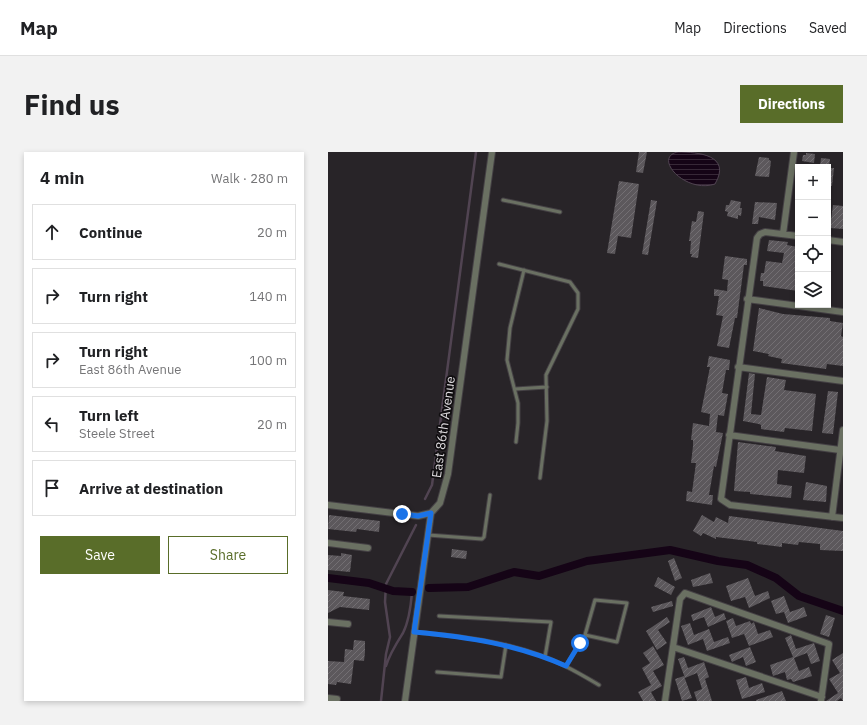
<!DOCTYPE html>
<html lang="en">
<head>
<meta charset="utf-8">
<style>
	body { margin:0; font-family:"IBM Plex Sans",sans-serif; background:#f2f2f2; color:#202124 }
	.controls { position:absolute; right:12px; top:12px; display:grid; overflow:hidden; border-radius:0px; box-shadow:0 2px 6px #0003 }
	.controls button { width:36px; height:36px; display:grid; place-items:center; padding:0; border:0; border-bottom:1px solid #e0e0e0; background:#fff; color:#202124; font:20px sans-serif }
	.stop { position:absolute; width:12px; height:12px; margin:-9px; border:3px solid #1a73e8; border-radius:50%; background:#fff }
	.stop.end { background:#1a73e8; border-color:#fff; box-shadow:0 1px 4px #0008 }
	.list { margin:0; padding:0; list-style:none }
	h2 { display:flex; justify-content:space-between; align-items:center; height:52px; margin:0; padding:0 16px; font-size:17px }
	h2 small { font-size:13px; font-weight:400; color:#757577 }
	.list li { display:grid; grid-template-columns:26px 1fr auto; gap:12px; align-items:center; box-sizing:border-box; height:56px; margin:0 8px 8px; padding:0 8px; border:1px solid #e0e0e0; border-radius:0px }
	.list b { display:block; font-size:15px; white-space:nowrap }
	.list p { margin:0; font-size:13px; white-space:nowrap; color:#757577 }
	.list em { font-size:13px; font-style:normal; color:#757577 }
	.actions { display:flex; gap:8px; padding:12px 16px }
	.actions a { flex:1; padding:9px 0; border:1px solid #596d29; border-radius:0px; text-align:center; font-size:14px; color:#596d29 }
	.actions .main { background:#596d29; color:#fff }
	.icon { flex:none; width:22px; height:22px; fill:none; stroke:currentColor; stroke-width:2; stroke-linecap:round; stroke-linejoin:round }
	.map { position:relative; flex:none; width:515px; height:549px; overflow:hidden; border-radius:0px }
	header { display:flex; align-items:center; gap:24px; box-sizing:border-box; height:56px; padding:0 20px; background:#fff; border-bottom:1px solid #e0e0e0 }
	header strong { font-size:19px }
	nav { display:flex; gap:22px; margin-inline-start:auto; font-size:14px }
	.intro { display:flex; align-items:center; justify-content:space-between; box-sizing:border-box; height:96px; padding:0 24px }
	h1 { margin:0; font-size:28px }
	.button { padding:10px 18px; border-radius:0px; background:#596d29; color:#fff; font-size:14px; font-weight:700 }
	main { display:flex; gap:24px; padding:0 24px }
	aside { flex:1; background:#fff; border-radius:0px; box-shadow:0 2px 6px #0003 }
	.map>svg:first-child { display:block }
	.water { fill:url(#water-rules); stroke:#514452 }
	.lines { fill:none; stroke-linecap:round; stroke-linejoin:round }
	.stream { stroke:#514452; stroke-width:2.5 }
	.canal { stroke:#150416; stroke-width:8 }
	.building { fill:url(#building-hatch) }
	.service-casing { stroke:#454145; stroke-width:5 }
	.minor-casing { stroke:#454145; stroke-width:8 }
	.service { stroke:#6a7062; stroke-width:3 }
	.minor { stroke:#6a7062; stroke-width:6 }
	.route { stroke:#1a73e8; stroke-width:5 }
	.labels { text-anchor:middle; stroke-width:3.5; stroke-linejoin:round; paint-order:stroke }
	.street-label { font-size:13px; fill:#dddadd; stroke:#100e10 }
</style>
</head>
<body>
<header>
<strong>Map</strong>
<nav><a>Map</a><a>Directions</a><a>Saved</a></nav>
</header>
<div class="intro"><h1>Find us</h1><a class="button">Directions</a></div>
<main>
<aside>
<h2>4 min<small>Walk · 280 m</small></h2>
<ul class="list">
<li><svg class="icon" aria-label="ahead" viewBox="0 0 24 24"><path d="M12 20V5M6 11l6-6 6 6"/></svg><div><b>Continue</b></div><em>20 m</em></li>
<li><svg class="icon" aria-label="right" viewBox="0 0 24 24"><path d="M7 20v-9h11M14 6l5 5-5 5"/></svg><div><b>Turn right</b></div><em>140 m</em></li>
<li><svg class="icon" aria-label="right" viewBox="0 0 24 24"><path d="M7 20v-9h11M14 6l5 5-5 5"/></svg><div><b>Turn right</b><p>East 86th Avenue</p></div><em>100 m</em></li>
<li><svg class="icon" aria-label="left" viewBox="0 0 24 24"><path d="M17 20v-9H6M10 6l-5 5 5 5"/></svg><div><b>Turn left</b><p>Steele Street</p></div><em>20 m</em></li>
<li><svg class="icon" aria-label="arrive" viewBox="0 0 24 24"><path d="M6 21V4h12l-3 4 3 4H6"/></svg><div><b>Arrive at destination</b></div></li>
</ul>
<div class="actions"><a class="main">Save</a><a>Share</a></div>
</aside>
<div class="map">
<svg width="515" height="549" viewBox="0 0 515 549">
	<defs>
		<pattern id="water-rules" width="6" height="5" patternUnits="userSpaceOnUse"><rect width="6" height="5" fill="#150416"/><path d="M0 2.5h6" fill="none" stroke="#372837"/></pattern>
		<pattern id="building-hatch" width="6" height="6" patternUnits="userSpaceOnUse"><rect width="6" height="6" fill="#5c585c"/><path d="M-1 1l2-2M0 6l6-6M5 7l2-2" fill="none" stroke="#736f73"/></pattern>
	</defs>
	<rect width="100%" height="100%" fill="#282428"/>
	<path class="water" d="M350 0C370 0 404 3 387 32 357 42 324 5 350 0Z"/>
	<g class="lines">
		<path class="stream" d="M97 347 104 333 148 0
			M58 514C62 501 68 492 75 481 81 469 83 453 84 440
			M53 549 58 502 62 485 57 450 58 432 88 373"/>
		<path class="canal" d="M0 426 41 431 65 439 84 440
			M101 436 140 435 186 420 211 424 259 409 342 398 390 409 419 413 448 426 471 444 515 459"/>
	</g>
	<path class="building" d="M311 0H319L315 21 308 20Z
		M478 1 487 2 486 11 474 9 475 3H478Z
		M431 5 441 6V8L443 9 441 25 427 24Z
		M493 6 502 7 501 15H492Z
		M500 16H506L504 34H500Z
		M291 29 311 32 303 86 290 84 287 102 279 101Z
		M323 48 329 49 320 103 314 102Z
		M403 48 413 50 412 56H414L413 64 410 63V67L399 64 400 60 397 59 398 53H401Z
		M427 50 449 51 447 68 431 65 430 72H424Z
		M505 53 515 54V77L502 76Z
		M370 59 376 60 370 106 363 105 364 102H362L363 89H361L364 69 368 70Z
		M441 88 460 90 459 93 470 95V139L435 134V129H432L433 121H436L438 109 454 111 456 101 439 99Z
		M397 104 419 107V113H416L409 166H407L401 196 389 194 395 164 388 163 391 144H386V137L399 139 400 128 394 127Z
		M431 156 455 162 502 166V169L515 171 513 184 515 185V214L499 212 498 217 453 211 454 207 440 204 441 202 425 199Z
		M381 204 402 208 401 218H398L394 241 400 242 396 264 390 263 388 280 395 281 388 315 386 314 381 343H385L384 353 358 349 359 339 364 340 368 311H363L365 294V288H363L365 271 381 274 382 262 373 260 382 215H379Z
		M421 221 427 222 423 262 433 263 439 225 458 228 456 238 488 242 484 279 457 276 456 280 433 277V273L431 272 415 269Z
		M500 239 510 240 505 282 494 281Z
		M410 290 448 295 447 299 478 304 476 321 450 318 449 332 464 334 463 346 422 342V340L406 339Z
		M478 330 499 334 498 350 475 348Z
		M1 363 52 369 51 380 29 377 28 380 0 377Z
		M374 363 386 370 388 365 400 371 401 364 515 379V399L492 398V392L471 390 470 393 454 391V395L429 392V390L388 385V387L375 381 373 384 365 379Z
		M124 397 139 399 138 407 123 405Z
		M13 401 24 403 22 420 0 418V403L13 404Z
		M346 406 354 426 347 429 340 409Z
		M382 421 385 431 365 435 363 428Z
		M330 425 347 435 343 443 326 434Z
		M420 426 427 444 440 439 442 446 421 456 417 445 403 449 398 434Z
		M0 438 16 440 15 444 42 447 41 458 12 455 0 461Z
		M456 444 462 460 476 455 479 464 460 471 456 460 448 462 443 449Z
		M344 449 345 454 325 460 323 455Z
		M383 455 387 465 396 461 398 467 380 475 376 465 365 469 363 463Z
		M498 463 507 466 501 485 492 482Z
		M339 465 342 470 330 478 339 491 329 498 318 479Z
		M405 466 408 474 422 469 423 472 426 470 430 482 442 478 445 485 421 494 416 482 404 486 398 469Z
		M362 471 366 483 381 477 386 490 400 485 402 491 379 499 375 487 360 493 353 474Z
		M463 483 468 497 486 491 492 509 483 512 479 501 466 506 471 519 481 515 484 524 465 530 463 527 459 528 457 520 445 524 442 513 465 505 457 486Z
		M26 488 37 489V500L36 509 26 508 23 532 9 530 8 533 0 532V509L16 510 17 497 25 498Z
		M325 494 336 513 325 519 334 534 323 540 328 549H315L310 540 323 533 314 516 322 511 315 501Z
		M422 495 428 510 418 514 415 505 404 510 401 503Z
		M515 501V549L513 546 509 549H498L510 541 501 527 512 521 504 508Z
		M356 505 360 516 376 510 381 525 377 527 384 549H369L366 540 374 537 369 521 357 526 350 507Z
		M356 524 364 546 354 549 347 527Z
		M418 525 421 536 434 531 437 540 414 547 408 528Z
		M454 539 458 549H428V548Z"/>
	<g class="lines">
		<defs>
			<path id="service" d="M175 48 232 60
				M171 112 242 130 250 141V157L218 223 219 269 212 326
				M187 237 219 235
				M188 290 190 271V251L179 208 182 176 196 118
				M100 383 154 387 156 385 162 343
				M111 464 223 470 217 505
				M86 480C131 484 175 489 217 505 236 512 254 523 271 533
				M238 514 257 483 267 448 299 451 289 490 257 483
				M109 520 173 525 178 493"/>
			<path id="minor" d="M455 82 466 0
				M470 84 437 80 432 82 429 86 393 347 402 353 515 366
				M500 88 515 90
				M419 147 515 160
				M410 215 515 229
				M401 283 512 298
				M0 353 90 364 103 361
				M504 365 515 278
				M0 391 40 396
				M0 470 20 472
				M345 495 494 545
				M0 546 9 547
				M77 549 103 361 112 351 120 322 164 0
				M337 549 352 447 357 441 501 492 493 549"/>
		</defs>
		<use href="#service" class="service-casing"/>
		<use href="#minor" class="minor-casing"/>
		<use href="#service" class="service"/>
		<use href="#minor" class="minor"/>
	</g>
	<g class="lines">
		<path class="route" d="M74 362 90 364 103 361 86 480C140 485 188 492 238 514L252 491"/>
	</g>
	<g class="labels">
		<g class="street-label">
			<text transform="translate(115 275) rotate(-82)" y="5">East 86th Avenue</text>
		</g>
	</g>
</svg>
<div class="controls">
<button>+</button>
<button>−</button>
<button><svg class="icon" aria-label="locate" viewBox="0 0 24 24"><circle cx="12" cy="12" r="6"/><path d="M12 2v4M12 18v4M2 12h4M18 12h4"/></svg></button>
<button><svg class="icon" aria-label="layers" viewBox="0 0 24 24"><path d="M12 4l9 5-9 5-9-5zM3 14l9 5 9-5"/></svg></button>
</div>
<div class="stop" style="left:252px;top:491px"></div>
<div class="stop end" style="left:74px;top:362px"></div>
</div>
</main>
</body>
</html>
